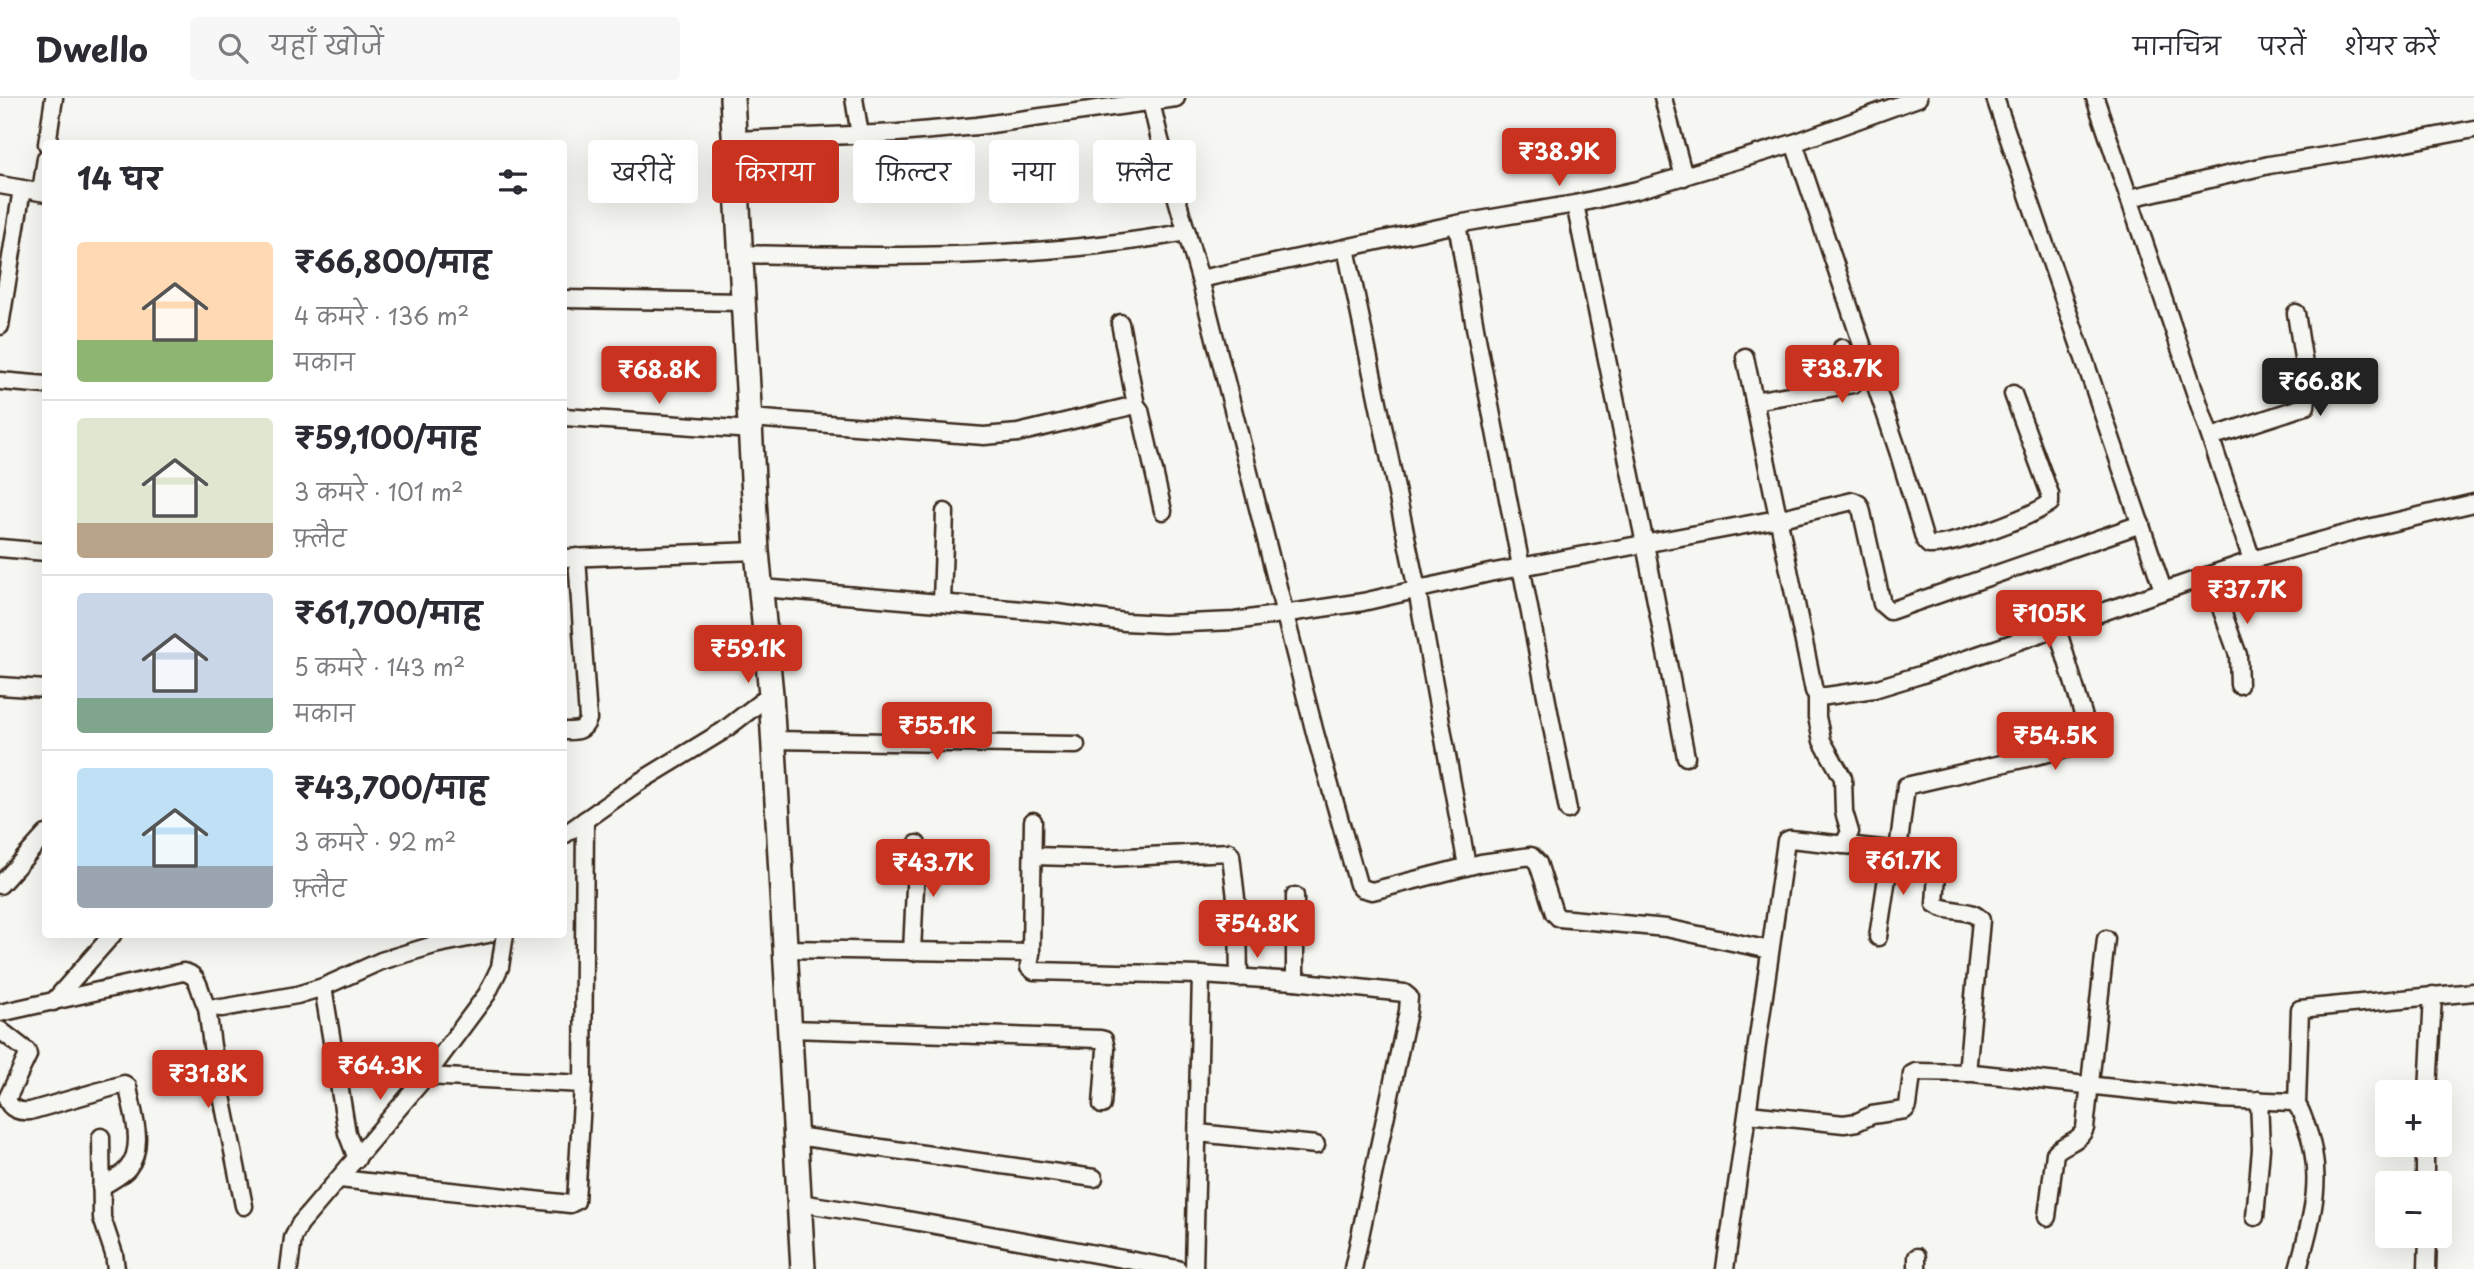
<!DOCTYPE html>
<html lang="hi">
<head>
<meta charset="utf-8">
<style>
	:root { --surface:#fff; --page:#f7f7f7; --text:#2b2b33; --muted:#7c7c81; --line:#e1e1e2; --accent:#c8321e }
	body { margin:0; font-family:"Playpen Sans","Playpen Sans Deva",sans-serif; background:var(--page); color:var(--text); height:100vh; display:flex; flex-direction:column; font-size:26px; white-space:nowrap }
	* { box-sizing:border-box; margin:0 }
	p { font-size:23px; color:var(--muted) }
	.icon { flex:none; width:38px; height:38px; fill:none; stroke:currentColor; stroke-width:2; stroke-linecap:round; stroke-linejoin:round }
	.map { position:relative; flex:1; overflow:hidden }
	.sheet { position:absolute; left:42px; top:42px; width:525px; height:798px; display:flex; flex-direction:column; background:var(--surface); border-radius:7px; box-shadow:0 7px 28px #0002 }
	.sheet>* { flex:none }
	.top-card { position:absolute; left:588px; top:42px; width:665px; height:63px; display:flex; gap:14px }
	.fabs { position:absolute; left:2375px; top:982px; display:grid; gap:14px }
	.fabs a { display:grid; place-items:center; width:77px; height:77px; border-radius:7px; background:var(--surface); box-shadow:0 7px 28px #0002; font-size:35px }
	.price { position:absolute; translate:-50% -60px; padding:0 16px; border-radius:7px; background:var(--accent); color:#fff; font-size:23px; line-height:46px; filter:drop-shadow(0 2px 4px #0008) }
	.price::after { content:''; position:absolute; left:50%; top:42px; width:21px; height:16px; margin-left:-10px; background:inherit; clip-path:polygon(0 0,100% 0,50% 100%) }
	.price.selected { background:#222; color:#fff }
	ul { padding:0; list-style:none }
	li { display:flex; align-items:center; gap:21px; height:175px; padding:0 35px }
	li+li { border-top:2px solid var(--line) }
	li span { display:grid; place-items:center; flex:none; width:196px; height:140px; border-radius:7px; color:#555 }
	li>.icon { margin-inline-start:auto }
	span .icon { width:84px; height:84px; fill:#fffc; stroke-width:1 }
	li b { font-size:30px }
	h2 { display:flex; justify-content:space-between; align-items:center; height:84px; padding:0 35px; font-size:30px }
	.pill { padding:0 24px; border-radius:7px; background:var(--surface); box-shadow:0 7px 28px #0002; font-size:24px; line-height:63px }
	.pill.selected { background:var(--accent); color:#fff }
	header { display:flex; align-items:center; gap:42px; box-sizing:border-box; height:98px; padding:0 35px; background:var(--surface); border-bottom:2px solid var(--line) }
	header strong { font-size:33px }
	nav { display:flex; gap:38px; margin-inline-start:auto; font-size:24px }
	.search { width:490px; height:63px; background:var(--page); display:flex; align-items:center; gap:18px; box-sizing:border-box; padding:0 24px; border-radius:7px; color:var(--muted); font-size:26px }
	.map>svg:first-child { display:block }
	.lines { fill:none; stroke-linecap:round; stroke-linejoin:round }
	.street-casing { stroke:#3b2a1e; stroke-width:21 }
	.secondary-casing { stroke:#3b2a1e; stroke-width:28 }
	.street { stroke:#f6f6f2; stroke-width:16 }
	.secondary { stroke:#f6f6f2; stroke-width:23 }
</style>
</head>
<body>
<header>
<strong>Dwello</strong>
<div class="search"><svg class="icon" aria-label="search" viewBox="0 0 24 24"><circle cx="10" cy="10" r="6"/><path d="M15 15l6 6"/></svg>यहाँ खोजें</div>
<nav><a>मानचित्र</a><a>परतें</a><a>शेयर करें</a></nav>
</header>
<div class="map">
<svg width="2474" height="1171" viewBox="0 0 2474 1171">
	<rect width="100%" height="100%" fill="#f6f6f2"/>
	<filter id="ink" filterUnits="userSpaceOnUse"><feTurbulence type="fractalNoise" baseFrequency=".0143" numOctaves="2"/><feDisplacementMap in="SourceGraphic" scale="14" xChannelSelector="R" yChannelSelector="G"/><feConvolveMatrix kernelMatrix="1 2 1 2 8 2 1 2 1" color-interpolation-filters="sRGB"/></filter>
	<g filter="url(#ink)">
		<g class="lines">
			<g class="street-casing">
				<g id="street">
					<polyline points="854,0 860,37"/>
					<polyline points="1150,0 1160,42 1200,181 1315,635 1358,786 1361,790 1372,793 1481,765 1531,758 1538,765 1554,815 1559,820 1666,830 1770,852"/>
					<polyline points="1663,0 1684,79"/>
					<polyline points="1995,0 2163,492"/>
					<polyline points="2095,0 2252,462"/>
					<polyline points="735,42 898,35 977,28 1176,0"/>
					<path d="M1794,45L1898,353L1925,443L1929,447C1953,448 2029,420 2050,405V396L2013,296"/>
					<polyline points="47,46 54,0"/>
					<polyline points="0,87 46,95"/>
					<polyline points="41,94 46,60"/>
					<polyline points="2130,100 2269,67 2375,50 2474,31"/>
					<polyline points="1575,106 1645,446 1686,659"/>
					<polyline points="1457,126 1476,235 1568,712"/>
					<polyline points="1346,150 1417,492 1467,768"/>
					<path d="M742,156C890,160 1041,161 1187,134"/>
					<polyline points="1200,181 1457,126 1575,106 1637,92 1794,45 1918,0"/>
					<polyline points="564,201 745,204"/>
					<polyline points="1120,225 1136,307"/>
					<polyline points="0,228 22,91"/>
					<polyline points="1745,259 1814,593 1820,599 1874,591 1920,577 2259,460 2356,433 2474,405"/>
					<polyline points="0,283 46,287"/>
					<polyline points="1754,303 1853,286 1855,280 1842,250"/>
					<polyline points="564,319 752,332"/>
					<polyline points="751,320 984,338 1018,335 1136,307 1140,312 1163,413"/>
					<polyline points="2211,339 2306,308 2308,292 2296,215"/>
					<polyline points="0,450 46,454"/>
					<polyline points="564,460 757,453"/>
					<polyline points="2209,477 2238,557 2239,587"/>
					<polyline points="762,490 1057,515 1125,524 1164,526 1235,523 1363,504 1489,475 1777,421 1853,403 1859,406 1861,410 1882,506 1890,513 2141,426"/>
					<polyline points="942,504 945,414"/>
					<polyline points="0,588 46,591"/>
					<polyline points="1817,598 1817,619 1822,643 1843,680 1844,714 1850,734 1843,747"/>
					<path d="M564,633C576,633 584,634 588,621L577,459"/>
					<polyline points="773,642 1076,647"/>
					<polyline points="564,737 636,686 723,633 771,596"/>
					<polyline points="1898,753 1906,688 2087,646 2089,636 2057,530"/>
					<polyline points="1033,758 1106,760 1229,754 1231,757 1238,818 1239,880"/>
					<polyline points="0,787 46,736"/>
					<polyline points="1295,798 1295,883"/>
					<polyline points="1878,839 1891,753"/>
					<polyline points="786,851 1031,855 1029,869 1034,873 1201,877 1295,883 1404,895 1409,899 1408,913 1353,1171"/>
					<polyline points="912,854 917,746"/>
					<polyline points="1031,855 1033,723"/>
					<polyline points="323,889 347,1035 357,1061"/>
					<polyline points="53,904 113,836"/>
					<polyline points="207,909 212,948 244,1108"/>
					<path d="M0,915L183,874C201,876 199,896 207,909L222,910L297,897L323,889L381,863L434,847L488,836"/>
					<polyline points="790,931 1100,941 1104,942 1106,951 1102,1007"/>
					<path d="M0,932L27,953L28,957L7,1001C10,1012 20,1014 30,1013L124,986L128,989C132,1013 146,1048 128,1070C122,1078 110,1083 101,1089"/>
					<polyline points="426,978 583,986"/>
					<polyline points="2428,994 2433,897"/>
					<polyline points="2297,1006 2300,911 2474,894"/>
					<path d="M1748,1016L1844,1026L1857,1024L1872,1017L1905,1012L1908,1008L1912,976L1916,974L1973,975L2218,1001L2293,1004C2301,1009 2302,1018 2306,1027C2325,1079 2312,1120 2298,1171"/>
					<polyline points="1198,1035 1316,1047"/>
					<polyline points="796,1038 1094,1080"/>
					<polyline points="101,1039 102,1120 114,1156 116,1171"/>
					<polyline points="2425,1046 2425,1085"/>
					<polyline points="340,1081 570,1106 576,1103 583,986 585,722"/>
					<polyline points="800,1105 902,1121 1178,1171"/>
					<path d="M2047,1119L2055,1055C2064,1045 2080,1044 2085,1030L2106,841"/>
					<polyline points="2255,1119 2261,1051 2259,1002"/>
					<polyline points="289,1171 293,1140 300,1126 426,978 487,896 500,869 505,836"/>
					<polyline points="1194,1171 1201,877"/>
					<path d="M1725,1171L1786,743L1790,741L1929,756L1938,760L1935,806C1948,816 1971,809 1981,822L1967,975"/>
					<polyline points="1917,1171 1917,1159"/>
					<polyline points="2427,1171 2428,1138"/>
				</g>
			</g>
			<g class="secondary-casing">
				<polyline id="secondary" points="732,0 757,453 771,596 803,1171"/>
			</g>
			<use href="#street" class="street"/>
			<use href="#secondary" class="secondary"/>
		</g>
	</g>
</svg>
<div class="fabs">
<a>+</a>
<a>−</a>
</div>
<b class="price" style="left:1559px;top:90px">₹38.9K</b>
<b class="price" style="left:1842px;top:307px">₹38.7K</b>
<b class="price" style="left:659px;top:308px">₹68.8K</b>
<b class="price selected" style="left:2320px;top:320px">₹66.8K</b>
<b class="price" style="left:2247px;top:528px">₹37.7K</b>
<b class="price" style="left:2049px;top:552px">₹105K</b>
<b class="price" style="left:748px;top:587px">₹59.1K</b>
<b class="price" style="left:937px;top:664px">₹55.1K</b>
<b class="price" style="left:2055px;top:674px">₹54.5K</b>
<b class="price" style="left:1903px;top:799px">₹61.7K</b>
<b class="price" style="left:933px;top:801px">₹43.7K</b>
<b class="price" style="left:1257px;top:862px">₹54.8K</b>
<b class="price" style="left:380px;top:1004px">₹64.3K</b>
<b class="price" style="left:208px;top:1012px">₹31.8K</b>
<div class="top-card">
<a class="pill">खरीदें</a>
<a class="pill selected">किराया</a>
<a class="pill">फ़िल्टर</a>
<a class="pill">नया</a>
<a class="pill">फ़्लैट</a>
</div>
<section class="sheet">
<h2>14 घर<svg class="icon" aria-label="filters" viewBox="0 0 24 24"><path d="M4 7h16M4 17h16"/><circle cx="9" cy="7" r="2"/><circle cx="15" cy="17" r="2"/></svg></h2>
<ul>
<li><span style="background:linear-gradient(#ffd9b3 70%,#8fb573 0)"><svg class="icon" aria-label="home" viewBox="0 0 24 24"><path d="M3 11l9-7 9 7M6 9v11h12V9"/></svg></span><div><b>₹66,800/माह</b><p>4 कमरे · 136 m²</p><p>मकान</p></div></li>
<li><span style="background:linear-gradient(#dfe7d0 75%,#b9a48a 0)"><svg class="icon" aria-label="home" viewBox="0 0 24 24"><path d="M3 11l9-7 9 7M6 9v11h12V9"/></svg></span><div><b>₹59,100/माह</b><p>3 कमरे · 101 m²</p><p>फ़्लैट</p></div></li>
<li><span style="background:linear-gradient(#c9d6e8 75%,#7fa58c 0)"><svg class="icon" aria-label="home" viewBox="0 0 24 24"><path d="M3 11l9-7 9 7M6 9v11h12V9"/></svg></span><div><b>₹61,700/माह</b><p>5 कमरे · 143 m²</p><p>मकान</p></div></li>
<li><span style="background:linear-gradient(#bfe0f5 70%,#9aa5b1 0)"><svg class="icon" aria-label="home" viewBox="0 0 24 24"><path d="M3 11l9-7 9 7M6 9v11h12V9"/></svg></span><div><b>₹43,700/माह</b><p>3 कमरे · 92 m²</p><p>फ़्लैट</p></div></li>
</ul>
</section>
</div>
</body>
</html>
